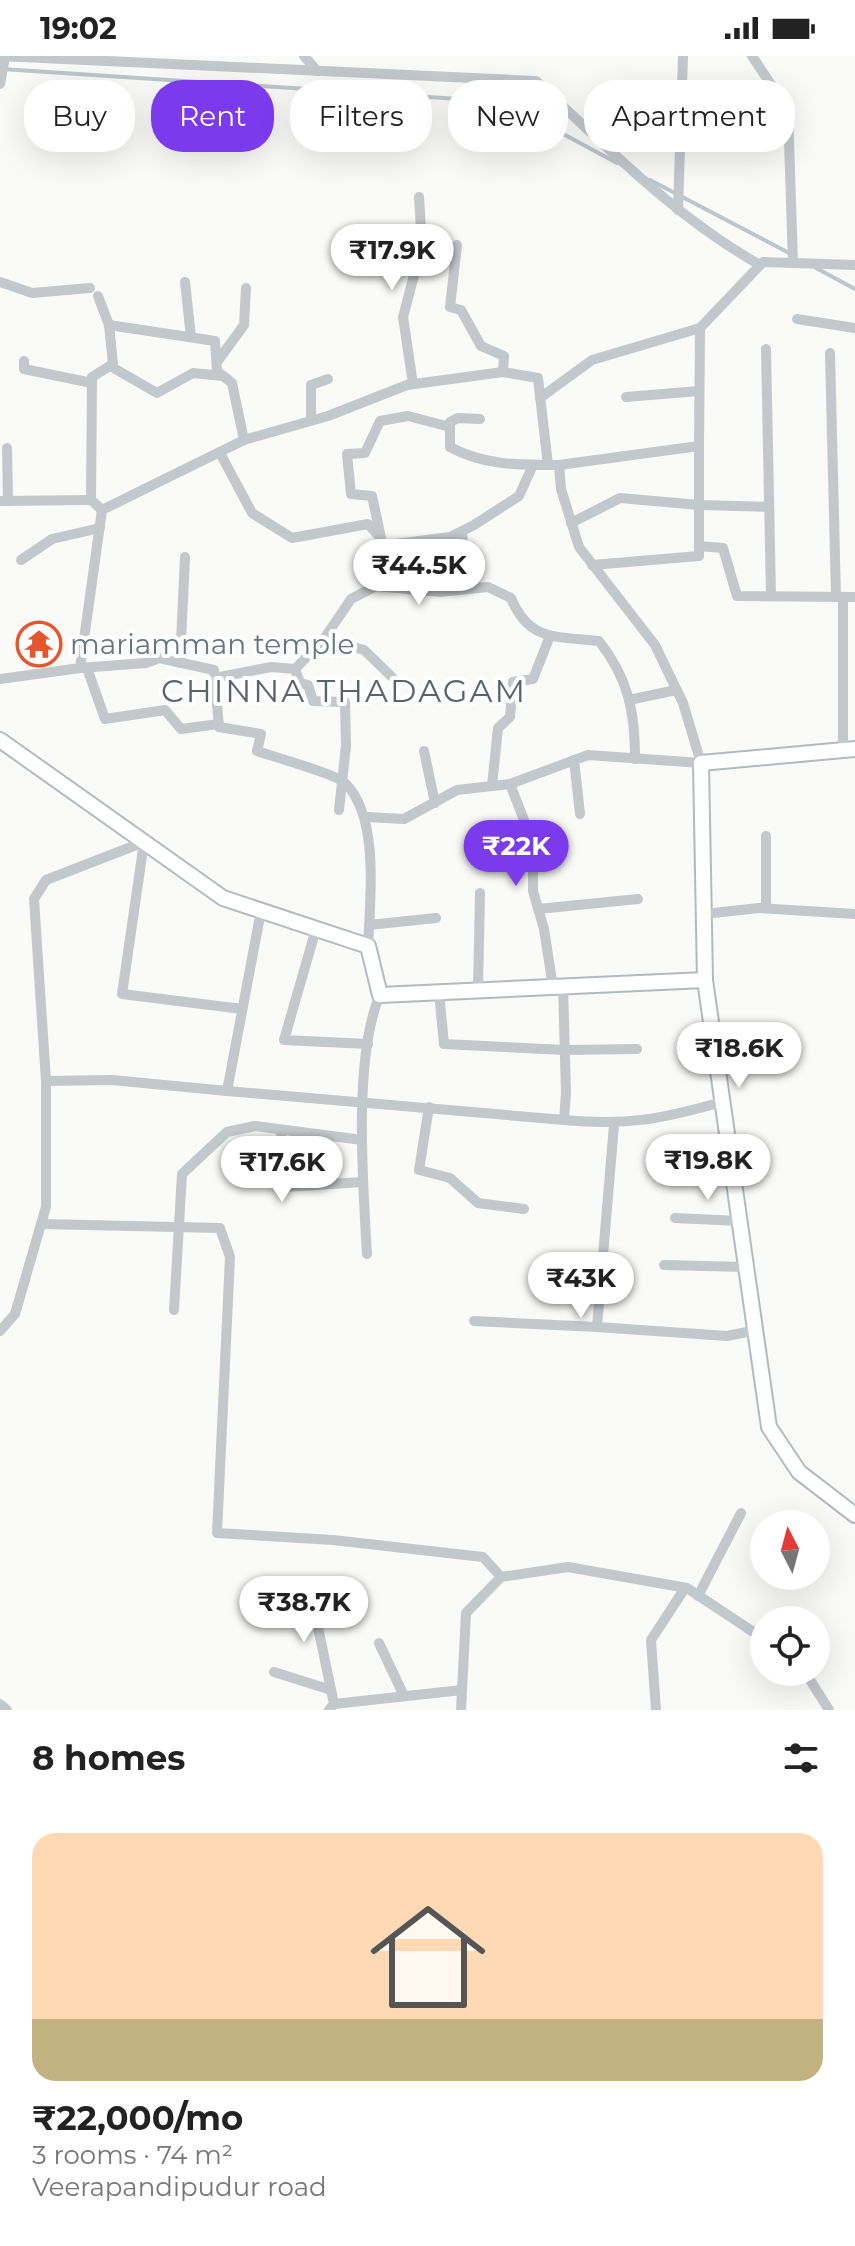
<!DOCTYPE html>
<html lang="en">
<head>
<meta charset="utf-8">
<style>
	:root { --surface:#fff; --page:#f6f6f6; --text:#222; --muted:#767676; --line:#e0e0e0; --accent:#7c3aed }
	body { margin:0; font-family:Montserrat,sans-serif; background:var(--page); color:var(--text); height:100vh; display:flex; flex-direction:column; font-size:30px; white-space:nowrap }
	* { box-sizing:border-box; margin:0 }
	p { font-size:26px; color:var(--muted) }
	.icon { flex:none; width:44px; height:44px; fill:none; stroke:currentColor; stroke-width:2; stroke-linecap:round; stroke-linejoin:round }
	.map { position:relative; height:1654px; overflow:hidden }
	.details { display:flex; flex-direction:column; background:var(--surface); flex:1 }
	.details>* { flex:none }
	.guide { position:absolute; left:24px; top:24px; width:808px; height:72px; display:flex; gap:16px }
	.needle { width:52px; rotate:354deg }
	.tools { position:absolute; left:750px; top:1454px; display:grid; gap:16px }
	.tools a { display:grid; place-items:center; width:80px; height:80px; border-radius:50%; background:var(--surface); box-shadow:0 8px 32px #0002; font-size:40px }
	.price { position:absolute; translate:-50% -68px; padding:0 18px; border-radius:28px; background:#fff; color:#222; font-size:26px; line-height:52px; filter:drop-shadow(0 2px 4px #0008) }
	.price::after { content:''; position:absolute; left:50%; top:48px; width:24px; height:18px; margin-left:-12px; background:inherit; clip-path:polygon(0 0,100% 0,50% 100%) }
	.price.current { background:var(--accent); color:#fff }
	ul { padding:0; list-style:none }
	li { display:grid; align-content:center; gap:16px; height:424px; padding:0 32px }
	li+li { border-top:2px solid var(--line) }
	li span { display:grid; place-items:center; height:248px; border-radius:24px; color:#555 }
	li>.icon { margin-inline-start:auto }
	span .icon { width:144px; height:144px; fill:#fffc; stroke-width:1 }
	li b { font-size:34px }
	h2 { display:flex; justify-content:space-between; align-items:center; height:96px; padding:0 32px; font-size:34px }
	.chip { padding:0 28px; border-radius:32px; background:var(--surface); box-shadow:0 8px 32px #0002; font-size:28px; line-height:72px }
	.chip.current { background:var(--accent); color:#fff }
	.status { display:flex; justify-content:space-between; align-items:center; height:56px; padding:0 40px; background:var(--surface); direction:ltr }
	.status svg { height:22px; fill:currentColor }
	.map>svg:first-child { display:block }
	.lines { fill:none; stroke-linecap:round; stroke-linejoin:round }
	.stream { stroke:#bbc7cb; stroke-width:4 }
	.secondary-casing { stroke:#b3babf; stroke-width:18 }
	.street { stroke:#c3c8cc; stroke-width:10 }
	.secondary { stroke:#fff; stroke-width:14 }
	.labels { text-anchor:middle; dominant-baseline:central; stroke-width:8; stroke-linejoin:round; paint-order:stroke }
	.poi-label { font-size:28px; fill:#657683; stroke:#fff; text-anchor:start }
	.quarter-label { font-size:32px; letter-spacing:2px; fill:#57646e; stroke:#fff }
</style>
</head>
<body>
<div class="status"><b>19:02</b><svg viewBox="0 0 49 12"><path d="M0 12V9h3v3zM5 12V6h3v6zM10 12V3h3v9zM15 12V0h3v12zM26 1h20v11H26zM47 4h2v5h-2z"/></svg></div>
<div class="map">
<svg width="855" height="1654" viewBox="0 0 855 1654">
	<rect width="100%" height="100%" fill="#fafaf8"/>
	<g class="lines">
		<g class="stream">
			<polyline points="2,13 504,46 617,107"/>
			<polyline points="650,124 791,198"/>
			<polyline points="816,212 855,233"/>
		</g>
		<g class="secondary-casing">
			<g id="secondary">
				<polyline points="0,684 223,842 368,890 380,939 705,924"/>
				<polyline points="855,693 701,707 705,924 769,1371 799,1416 855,1459"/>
			</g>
		</g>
		<g class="street">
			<path d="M0,0L536,25C607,91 675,161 760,209"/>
			<polyline points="304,0 317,15"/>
			<polyline points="752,0 788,54 793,207"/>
			<polyline points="0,28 5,1"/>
			<polyline points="678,154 683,0"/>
			<polyline points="457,189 450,251 461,254 481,290 504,300 503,316"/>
			<polyline points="0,226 32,237 90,232"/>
			<polyline points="185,226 191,281"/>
			<polyline points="98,240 109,269 113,308 92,321 91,444 102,454"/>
			<polyline points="797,263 855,272"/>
			<polyline points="109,269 215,285 217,315 232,327 244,384"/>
			<polyline points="766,293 771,540"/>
			<polyline points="830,297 836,541"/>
			<polyline points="24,305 24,313 92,327"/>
			<polyline points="217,306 244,269 246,232"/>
			<polyline points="110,310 157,337 193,317 223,320"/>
			<polyline points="413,328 403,261 422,189 419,141"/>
			<polyline points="626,341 699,335"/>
			<polyline points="540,342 592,304 700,272"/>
			<polyline points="311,365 311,329 328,323"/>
			<polyline points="7,392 8,445"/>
			<polyline points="220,397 252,457 292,482 368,468 380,481"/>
			<path d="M533,409L519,440L474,469L450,481L387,489L374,505L376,530L440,536L488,531L511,542C529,586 557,580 599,585C628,622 635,655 635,703"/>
			<polyline points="559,409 699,390 700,272 763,206 855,209"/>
			<polyline points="0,445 91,444"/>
			<polyline points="571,467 620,442 699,449 769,451"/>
			<polyline points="462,476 466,533"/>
			<polyline points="381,482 372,440 351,438 347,398 365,397 380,365 408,360 450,371"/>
			<polyline points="699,490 723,492 737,540 855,541"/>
			<polyline points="21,504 52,483 100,472"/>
			<polyline points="592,509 699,500 699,390"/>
			<polyline points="324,583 364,594 392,621"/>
			<polyline points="180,607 185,501"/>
			<path d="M80,612L146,607L159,602L214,614L219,671L261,678L257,695C274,701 336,718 345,727C380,761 370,845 368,890"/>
			<polyline points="87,612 105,663 165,654 181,673 219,668"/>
			<polyline points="215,622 271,611 295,613"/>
			<polyline points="0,623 80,612 102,454 244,384 328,360 407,329 503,316 538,322 548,409"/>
			<polyline points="629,644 676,634"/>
			<polyline points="843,694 843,541"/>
			<polyline points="424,695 435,747"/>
			<polyline points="574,704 580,758"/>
			<polyline points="510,728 533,787 533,835 544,873 553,931"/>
			<polyline points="492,730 498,672 510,661 513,626 533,623 550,580"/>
			<polyline points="339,754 346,690 345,646 313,645 308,629 300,627 295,613 324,583 351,543 376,530"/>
			<path d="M366,761L404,763L457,734L510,728L588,699L701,707L683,647L655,589L579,491L561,433L559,409C520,409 485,410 450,391V366L458,362L480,363"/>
			<polyline points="766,780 766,852"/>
			<polyline points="538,853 638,843"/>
			<polyline points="261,855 227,1035 564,1064 566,1037 563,930"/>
			<polyline points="704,858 759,852 855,858"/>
			<polyline points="369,869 436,862"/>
			<polyline points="316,873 284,984 368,988"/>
			<polyline points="478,934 480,837"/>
			<polyline points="439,936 444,988 565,994 637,993"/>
			<polyline points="227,1035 112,1024 46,1025 34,843 46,824 144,786 122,938 242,953"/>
			<polyline points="429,1051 419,1114 450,1122 478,1147 524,1153"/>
			<path d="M564,1064C626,1070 662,1063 722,1046"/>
			<polyline points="614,1069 597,1271 727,1280 757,1274"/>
			<polyline points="281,1074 283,1131 363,1126"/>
			<polyline points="675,1162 739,1165"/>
			<polyline points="41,1168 220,1172 230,1201 217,1477 333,1484 483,1501 501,1521 568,1511 687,1532 764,1583"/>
			<path d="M367,1198C363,1129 353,1000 380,939"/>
			<polyline points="664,1209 745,1211"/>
			<polyline points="174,1254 182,1118 227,1076 255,1070 362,1084"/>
			<polyline points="474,1265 597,1271"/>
			<polyline points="0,1275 15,1258 46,1151 46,1025"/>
			<polyline points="309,1528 334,1648 329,1654"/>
			<polyline points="698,1540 741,1457"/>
			<polyline points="379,1587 404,1640"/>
			<polyline points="274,1616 331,1634"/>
			<polyline points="805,1616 829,1654"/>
			<polyline points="0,1648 7,1654"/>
			<polyline points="334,1648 462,1634"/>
			<polyline points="461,1654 466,1557 501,1521"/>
			<polyline points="656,1654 651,1584 685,1532"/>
		</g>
		<use href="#secondary" class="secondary"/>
	</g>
	<defs>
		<g id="temple-ring" transform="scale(2.3)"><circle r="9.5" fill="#fff" stroke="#e4572e" stroke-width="1.5"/><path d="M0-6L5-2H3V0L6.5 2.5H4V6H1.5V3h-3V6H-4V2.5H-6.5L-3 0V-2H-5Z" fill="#e4572e"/></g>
	</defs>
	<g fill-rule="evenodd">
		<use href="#temple-ring" x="39" y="588"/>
	</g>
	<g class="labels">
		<g class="poi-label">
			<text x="70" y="588">mariamman temple</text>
		</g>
		<g class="quarter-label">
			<text x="344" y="634">CHINNA THADAGAM</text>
		</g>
	</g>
</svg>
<div class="tools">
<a><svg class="needle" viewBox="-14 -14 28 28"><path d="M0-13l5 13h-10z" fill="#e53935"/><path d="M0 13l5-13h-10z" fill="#767676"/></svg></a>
<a><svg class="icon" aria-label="locate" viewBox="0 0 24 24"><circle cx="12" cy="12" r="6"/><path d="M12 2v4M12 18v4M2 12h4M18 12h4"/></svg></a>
</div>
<b class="price" style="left:392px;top:236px">₹17.9K</b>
<b class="price" style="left:419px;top:551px">₹44.5K</b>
<b class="price current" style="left:516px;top:832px">₹22K</b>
<b class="price" style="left:739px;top:1034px">₹18.6K</b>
<b class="price" style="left:708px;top:1146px">₹19.8K</b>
<b class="price" style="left:282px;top:1148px">₹17.6K</b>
<b class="price" style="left:581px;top:1264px">₹43K</b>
<b class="price" style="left:304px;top:1588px">₹38.7K</b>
<div class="guide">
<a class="chip">Buy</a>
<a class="chip current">Rent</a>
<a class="chip">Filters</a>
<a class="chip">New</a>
<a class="chip">Apartment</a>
</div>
</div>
<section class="details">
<h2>8 homes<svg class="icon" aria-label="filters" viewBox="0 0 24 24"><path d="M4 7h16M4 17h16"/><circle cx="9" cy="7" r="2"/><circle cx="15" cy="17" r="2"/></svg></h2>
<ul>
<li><span style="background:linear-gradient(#ffd9b3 75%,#c2b280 0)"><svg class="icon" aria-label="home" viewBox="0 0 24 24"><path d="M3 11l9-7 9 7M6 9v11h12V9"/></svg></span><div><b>₹22,000/mo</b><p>3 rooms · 74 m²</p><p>Veerapandipudur road</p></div></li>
</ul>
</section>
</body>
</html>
